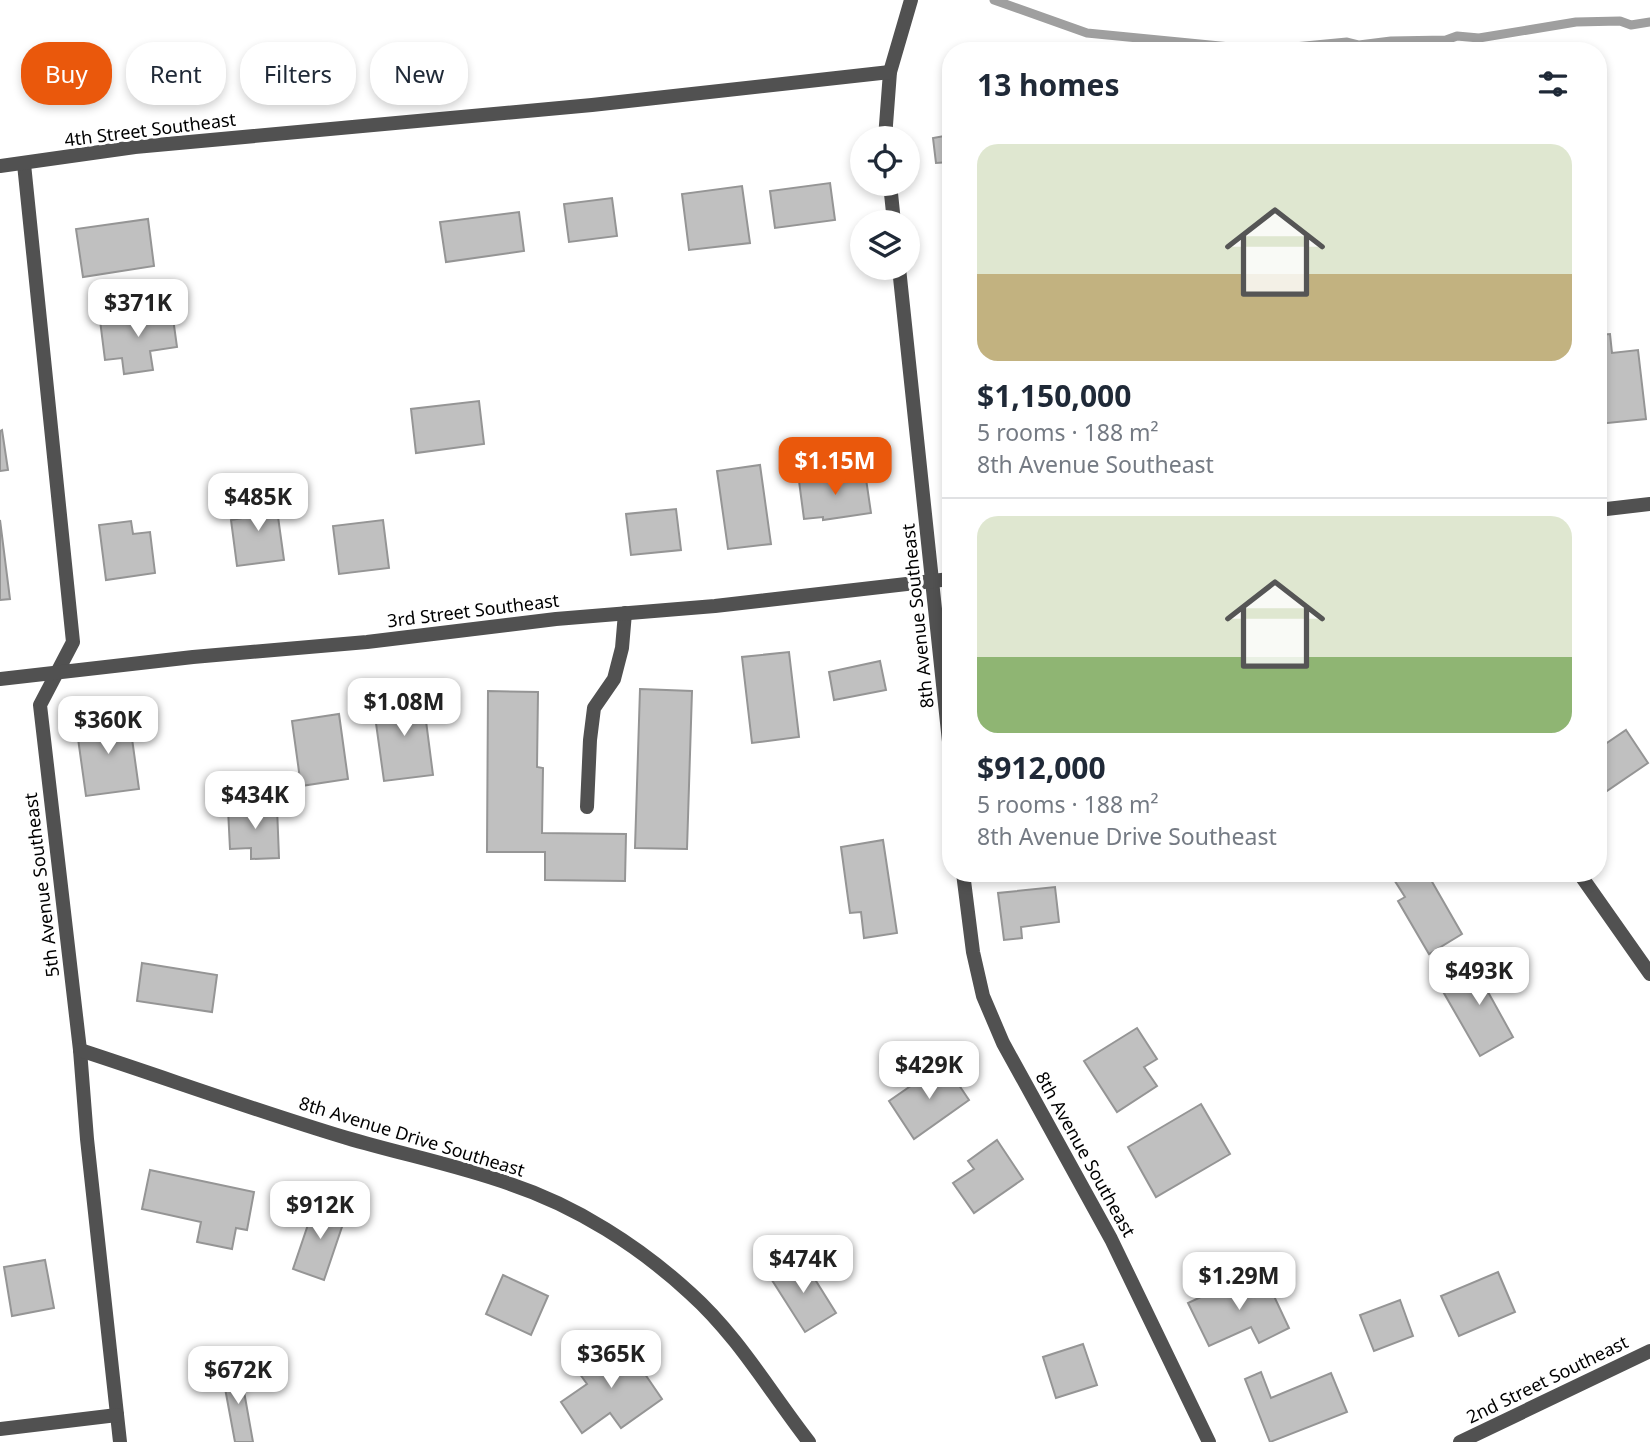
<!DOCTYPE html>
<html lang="en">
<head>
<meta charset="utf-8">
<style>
	:root { --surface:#fff; --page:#f6f6f7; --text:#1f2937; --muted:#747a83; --line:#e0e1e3; --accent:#ea580c }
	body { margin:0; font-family:"Noto Sans",sans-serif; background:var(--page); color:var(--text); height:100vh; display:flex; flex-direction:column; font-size:26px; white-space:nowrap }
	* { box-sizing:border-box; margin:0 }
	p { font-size:23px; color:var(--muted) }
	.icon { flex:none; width:38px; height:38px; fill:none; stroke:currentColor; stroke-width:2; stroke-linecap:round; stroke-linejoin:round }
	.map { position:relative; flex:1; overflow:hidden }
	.sheet { position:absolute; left:942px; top:42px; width:665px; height:840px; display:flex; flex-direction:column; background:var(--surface); border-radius:28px; box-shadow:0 4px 10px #0003 }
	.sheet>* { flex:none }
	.hud { position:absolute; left:21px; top:42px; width:665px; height:63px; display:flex; gap:14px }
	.buttons { position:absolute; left:850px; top:126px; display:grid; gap:14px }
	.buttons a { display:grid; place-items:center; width:70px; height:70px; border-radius:50%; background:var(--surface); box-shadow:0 4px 10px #0003; font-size:35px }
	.price { position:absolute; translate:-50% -60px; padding:0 16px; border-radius:14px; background:#fff; color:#222; font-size:23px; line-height:46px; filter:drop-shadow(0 2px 4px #0008) }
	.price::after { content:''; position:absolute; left:50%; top:42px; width:21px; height:16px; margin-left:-10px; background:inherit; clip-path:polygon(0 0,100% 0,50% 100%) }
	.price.on { background:var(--accent); color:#fff }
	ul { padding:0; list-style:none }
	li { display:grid; align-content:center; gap:14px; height:371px; padding:0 35px }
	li+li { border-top:2px solid var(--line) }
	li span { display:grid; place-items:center; height:217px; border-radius:21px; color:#555 }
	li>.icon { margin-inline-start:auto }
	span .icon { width:126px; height:126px; fill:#fffc; stroke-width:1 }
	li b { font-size:30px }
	h2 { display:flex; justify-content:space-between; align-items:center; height:84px; padding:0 35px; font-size:30px }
	.chip { padding:0 24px; border-radius:28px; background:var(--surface); box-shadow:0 4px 10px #0003; font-size:24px; line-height:63px }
	.chip.on { background:var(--accent); color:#fff }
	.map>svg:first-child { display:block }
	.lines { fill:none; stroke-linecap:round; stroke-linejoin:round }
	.stream { stroke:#9f9f9f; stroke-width:9 }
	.building { fill:#c0c0c0; stroke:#959595; stroke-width:2 }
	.lane { stroke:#515151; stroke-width:14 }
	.street { stroke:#515151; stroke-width:14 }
	.labels { text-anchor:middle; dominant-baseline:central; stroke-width:6; stroke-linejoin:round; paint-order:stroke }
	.street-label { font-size:18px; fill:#000; stroke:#fff }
</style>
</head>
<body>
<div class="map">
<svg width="1650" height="1442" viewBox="0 0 1650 1442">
	<rect width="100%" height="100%" fill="#fff"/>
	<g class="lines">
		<polyline class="stream" points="994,0 1087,33 1261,50 1347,42 1359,45 1391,41 1446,40 1457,36 1479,38 1576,22 1620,21 1631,25 1650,22"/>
	</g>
	<g class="building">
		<polygon points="950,135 950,162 936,163 933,138"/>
		<polygon points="830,183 835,220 775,228 770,191"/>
		<polygon points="742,186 750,243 689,250 682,194"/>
		<polygon points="612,198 617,236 569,242 564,204"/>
		<polygon points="519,212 524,251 446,262 440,222"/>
		<polygon points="148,219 154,266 83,277 76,229"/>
		<polygon points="172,311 177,347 150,351 153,370 124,374 122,358 105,360 100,320"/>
		<polygon points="1610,334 1612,353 1638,350 1646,419 1598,424 1598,335"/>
		<polygon points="479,401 484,444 416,453 411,409"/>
		<polygon points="2,430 8,470 0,471 0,431"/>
		<polygon points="760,465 771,544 728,549 717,471"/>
		<polygon points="865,472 871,513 823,520 823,517 804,519 799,481"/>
		<polygon points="275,495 284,560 237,566 231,520 249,517 247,498"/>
		<polygon points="676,509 681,550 631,555 626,514"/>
		<polygon points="0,520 10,599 0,600"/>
		<polygon points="383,520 389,568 339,574 333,526"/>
		<polygon points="131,521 133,534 150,532 155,573 106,580 99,525"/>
		<polygon points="789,652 799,737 752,743 742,657"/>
		<polygon points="880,661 886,690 834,700 829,672"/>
		<polygon points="640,689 692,691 687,849 635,848"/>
		<polygon points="422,690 433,775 384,781 374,709 394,707 392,694"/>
		<polygon points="488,691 538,692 537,767 543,768 542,833 626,834 625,881 545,880 545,852 487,852"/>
		<polygon points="339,714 348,779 301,786 292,721"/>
		<polygon points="129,717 139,789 86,796 76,724"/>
		<polygon points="1626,730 1648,763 1598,797 1598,749"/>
		<polygon points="277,807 279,858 251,859 251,848 230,849 228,809"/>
		<polygon points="883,840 897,933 864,938 861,912 850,913 841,847"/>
		<polygon points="1402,873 1427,873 1462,934 1429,954 1398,901 1405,897 1393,878"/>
		<polygon points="1055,887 1059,922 1021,927 1022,938 1004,940 998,893"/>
		<polygon points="1490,960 1503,984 1488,992 1513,1037 1480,1056 1441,988"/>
		<polygon points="142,963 217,975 212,1012 137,1001"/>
		<polygon points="1137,1028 1157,1059 1144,1067 1157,1086 1117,1112 1084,1061"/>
		<polygon points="944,1063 969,1100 914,1139 889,1101"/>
		<polygon points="1201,1104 1230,1154 1156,1197 1128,1147"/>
		<polygon points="997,1140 1023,1179 974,1213 953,1183 974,1169 968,1161"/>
		<polygon points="150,1170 254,1192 247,1230 236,1228 232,1249 197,1242 201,1222 142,1209"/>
		<polygon points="316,1201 347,1212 324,1280 293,1269"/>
		<polygon points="801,1257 836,1313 805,1332 770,1277"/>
		<polygon points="45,1260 54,1308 12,1316 4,1267"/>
		<polygon points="1498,1272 1515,1312 1459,1336 1441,1296"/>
		<polygon points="503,1275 548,1296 531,1335 486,1314"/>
		<polygon points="1265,1277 1289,1328 1259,1343 1251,1327 1209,1346 1188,1303 1235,1281 1239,1290"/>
		<polygon points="1400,1300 1413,1336 1374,1351 1360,1315"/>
		<polygon points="621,1339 662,1399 621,1428 610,1413 582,1433 561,1402 587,1384 577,1370"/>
		<polygon points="1083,1344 1097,1385 1056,1398 1043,1357"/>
		<polygon points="240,1369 253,1442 235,1442 222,1372"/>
		<polygon points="1261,1372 1271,1398 1331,1373 1347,1412 1270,1442 1245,1379"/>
	</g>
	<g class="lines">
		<polyline class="lane" points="587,807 590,740 594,708 614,679 622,648 625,613"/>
		<g class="street">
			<polyline points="885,138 890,72 911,0"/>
			<polyline points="24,164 73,642 40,705 80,1050 87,1139 120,1442"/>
			<polyline points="0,166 135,147 592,105 890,72"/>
			<polyline points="890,184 894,222"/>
			<polyline points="899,268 950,751"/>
			<polyline points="1598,510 1650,504"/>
			<polyline points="0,679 193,657 367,642 556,619 715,606 950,579"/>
			<polyline points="963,873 973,952 983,996 1003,1043 1111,1239 1209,1442"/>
			<polyline points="1579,873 1650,974"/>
			<path d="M80,1050C169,1079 257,1111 347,1138C401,1154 457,1165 510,1184C576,1206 639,1246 690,1293C738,1336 770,1392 809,1442"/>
			<polyline points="0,1429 117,1415"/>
			<polyline points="1460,1442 1650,1351"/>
		</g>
	</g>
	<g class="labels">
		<g class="street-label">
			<text transform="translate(150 129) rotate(-7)">4th Street Southeast</text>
			<text transform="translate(473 610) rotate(-7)">3rd Street Southeast</text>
			<text transform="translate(917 616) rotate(-96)">8th Avenue Southeast</text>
			<text transform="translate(41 885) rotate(-97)">5th Avenue Southeast</text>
			<text transform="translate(412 1136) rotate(17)">8th Avenue Drive Southeast</text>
			<text transform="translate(1086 1154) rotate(61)">8th Avenue Southeast</text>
			<text transform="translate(1547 1379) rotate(-26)">2nd Street Southeast</text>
		</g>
	</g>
</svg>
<div class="buttons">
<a><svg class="icon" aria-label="locate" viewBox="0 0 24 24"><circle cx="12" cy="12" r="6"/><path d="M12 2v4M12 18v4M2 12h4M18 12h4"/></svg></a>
<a><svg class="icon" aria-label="layers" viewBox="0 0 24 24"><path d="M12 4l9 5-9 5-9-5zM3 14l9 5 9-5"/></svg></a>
</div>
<b class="price" style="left:138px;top:339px">$371K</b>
<b class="price on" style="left:835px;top:497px">$1.15M</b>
<b class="price" style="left:258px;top:533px">$485K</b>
<b class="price" style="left:404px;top:738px">$1.08M</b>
<b class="price" style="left:108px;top:756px">$360K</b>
<b class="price" style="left:255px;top:831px">$434K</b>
<b class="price" style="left:1479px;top:1007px">$493K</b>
<b class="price" style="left:929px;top:1101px">$429K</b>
<b class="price" style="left:320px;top:1241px">$912K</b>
<b class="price" style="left:803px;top:1295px">$474K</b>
<b class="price" style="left:1239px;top:1312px">$1.29M</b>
<b class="price" style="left:611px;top:1390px">$365K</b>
<b class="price" style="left:238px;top:1406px">$672K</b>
<div class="hud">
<a class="chip on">Buy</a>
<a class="chip">Rent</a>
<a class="chip">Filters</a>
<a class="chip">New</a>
</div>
<section class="sheet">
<h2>13 homes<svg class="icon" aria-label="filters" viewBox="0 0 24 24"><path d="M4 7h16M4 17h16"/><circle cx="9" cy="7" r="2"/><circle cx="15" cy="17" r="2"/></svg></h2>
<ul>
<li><span style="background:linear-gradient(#dfe7d0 60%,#c2b280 0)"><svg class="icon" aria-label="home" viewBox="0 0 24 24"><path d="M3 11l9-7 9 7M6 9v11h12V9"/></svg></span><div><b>$1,150,000</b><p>5 rooms · 188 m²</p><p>8th Avenue Southeast</p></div></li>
<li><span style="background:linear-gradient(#dfe7d0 65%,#8fb573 0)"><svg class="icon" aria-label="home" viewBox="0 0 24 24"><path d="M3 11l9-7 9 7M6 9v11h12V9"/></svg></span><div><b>$912,000</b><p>5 rooms · 188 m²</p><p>8th Avenue Drive Southeast</p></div></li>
</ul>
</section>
</div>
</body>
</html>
